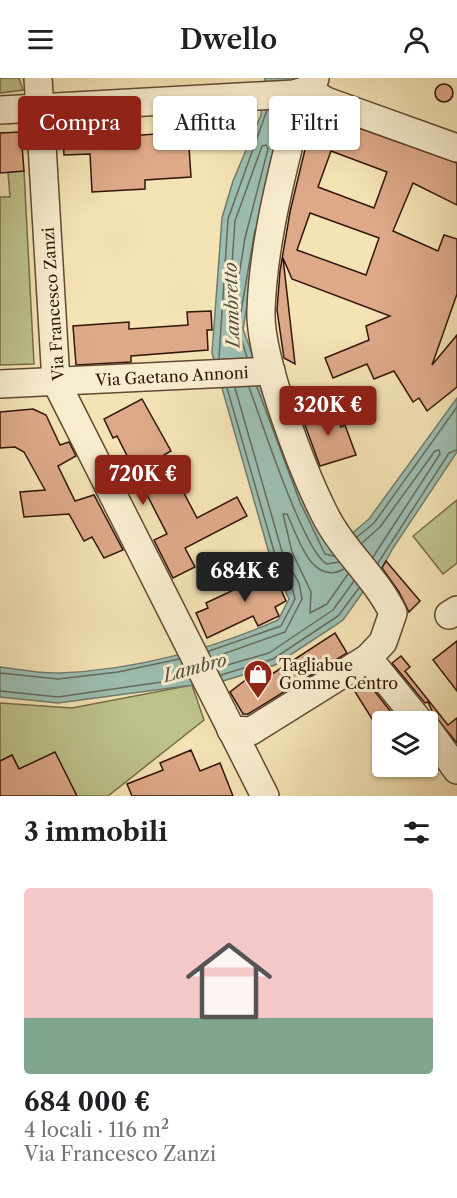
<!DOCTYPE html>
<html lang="it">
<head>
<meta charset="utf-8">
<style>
	:root { --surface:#fff; --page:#f2f2f2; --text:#202124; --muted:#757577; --line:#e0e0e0; --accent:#8f2418 }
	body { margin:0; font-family:"Libre Caslon Text",serif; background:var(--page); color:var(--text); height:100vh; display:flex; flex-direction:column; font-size:22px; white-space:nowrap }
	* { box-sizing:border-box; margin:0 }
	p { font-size:20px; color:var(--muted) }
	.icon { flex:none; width:33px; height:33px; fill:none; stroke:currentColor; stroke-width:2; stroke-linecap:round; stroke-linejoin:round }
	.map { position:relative; height:718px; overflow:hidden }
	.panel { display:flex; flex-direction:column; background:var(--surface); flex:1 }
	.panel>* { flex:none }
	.top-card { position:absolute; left:18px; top:18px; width:422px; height:54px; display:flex; gap:12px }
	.buttons { position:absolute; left:372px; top:633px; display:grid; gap:12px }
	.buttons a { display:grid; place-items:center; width:66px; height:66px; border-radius:6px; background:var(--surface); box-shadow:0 2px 4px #0004; font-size:30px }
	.price { position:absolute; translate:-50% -51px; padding:0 14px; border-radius:6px; background:var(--accent); color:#fff; font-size:20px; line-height:39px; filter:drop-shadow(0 2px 3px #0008) }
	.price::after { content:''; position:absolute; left:50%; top:36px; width:18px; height:14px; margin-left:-9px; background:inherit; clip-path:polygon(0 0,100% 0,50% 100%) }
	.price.active { background:#222; color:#fff }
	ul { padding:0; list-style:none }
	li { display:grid; align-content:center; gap:12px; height:318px; padding:0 24px }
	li+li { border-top:2px solid var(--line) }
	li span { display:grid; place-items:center; height:186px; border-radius:6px; color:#555 }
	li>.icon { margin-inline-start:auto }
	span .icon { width:108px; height:108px; fill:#fffc; stroke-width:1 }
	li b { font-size:26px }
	h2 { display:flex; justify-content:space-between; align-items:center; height:72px; padding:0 24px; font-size:26px }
	.tag { padding:0 21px; border-radius:6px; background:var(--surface); box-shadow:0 2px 4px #0004; font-size:21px; line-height:54px }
	.tag.active { background:var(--accent); color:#fff }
	header { display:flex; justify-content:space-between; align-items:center; height:78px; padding:0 24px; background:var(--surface); font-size:27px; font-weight:600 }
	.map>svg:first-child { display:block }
	.green { fill:#bec38c; stroke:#786c4a; stroke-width:1.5 }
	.water { fill:#9cbeb1; stroke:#727b6d; stroke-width:1.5 }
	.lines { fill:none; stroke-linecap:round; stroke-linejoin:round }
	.shore { stroke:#676a5c; stroke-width:1.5 }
	.building { fill:#dda989; stroke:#321608; stroke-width:1.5; fill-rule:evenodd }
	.minor-casing { stroke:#624933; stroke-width:30 }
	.minor { stroke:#f8edcf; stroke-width:27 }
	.labels { text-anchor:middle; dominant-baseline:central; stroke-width:6; stroke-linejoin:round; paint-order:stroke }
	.street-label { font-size:16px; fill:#321608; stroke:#f8edcf }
	.poi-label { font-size:16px; fill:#321608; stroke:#f8edcf; text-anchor:start }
	.water-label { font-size:18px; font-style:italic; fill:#575143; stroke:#f8edcf }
</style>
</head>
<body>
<header><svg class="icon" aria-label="menu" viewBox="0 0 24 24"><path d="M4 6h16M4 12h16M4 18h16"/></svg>Dwello<svg class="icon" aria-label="person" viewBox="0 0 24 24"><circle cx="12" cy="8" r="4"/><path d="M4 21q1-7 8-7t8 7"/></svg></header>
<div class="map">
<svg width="457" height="718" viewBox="0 0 457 718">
	<rect width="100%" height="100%" fill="#f4e3b5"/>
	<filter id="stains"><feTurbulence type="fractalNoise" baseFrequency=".00333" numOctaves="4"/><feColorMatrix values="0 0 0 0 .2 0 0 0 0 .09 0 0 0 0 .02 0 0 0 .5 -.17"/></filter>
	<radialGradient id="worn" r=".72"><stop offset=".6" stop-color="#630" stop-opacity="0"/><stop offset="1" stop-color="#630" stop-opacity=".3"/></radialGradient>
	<g class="green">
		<polygon points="0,0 19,0 23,12 0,15"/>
		<polygon points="24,93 34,286 0,287 0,119 10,119 8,94"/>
		<polygon points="457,422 457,485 443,496 413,458"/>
		<polygon points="192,607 204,642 108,718 70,718 19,691 12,677 0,683 0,625 72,630"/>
	</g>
	<path class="water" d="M265,0H297L258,163L243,251L305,422L331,473L369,441L457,320V374L393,470L377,499L368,507L343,542L333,549L275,587L223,603L58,625L0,619V589C19,591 40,596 60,595C133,592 210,572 278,542L289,521L271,482L212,275L222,140L233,103L261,37Z"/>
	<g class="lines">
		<g class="shore">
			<polygon points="266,67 268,71 245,160 236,216 232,218 230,215 235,143 262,68"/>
			<polyline points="247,279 238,251 255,152"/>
			<polyline points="219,280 228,141 267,32"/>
			<path d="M249,309C260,339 304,475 327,486L339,484"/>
			<polyline points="257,309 300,424 325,476 334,478"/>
			<polyline points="357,459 374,445 457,329"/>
			<polyline points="362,465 380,449 435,373 439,372 440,376 373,479"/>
			<polyline points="378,485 449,375 457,372"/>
			<path d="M344,491C311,509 298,458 287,436H283L292,474L311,514L310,535L327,526L348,496"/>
			<polyline points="209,573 281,548 295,521 292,509 276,480 227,310"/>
			<polyline points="212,580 285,554 302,521 299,505 283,477 235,310"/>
			<polyline points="217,590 269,575 333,532 354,503"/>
			<polyline points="0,595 58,601 118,594 179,581"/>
			<polyline points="221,597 273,581 338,538 359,510"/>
			<polyline points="0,613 58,619 189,600"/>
		</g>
	</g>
	<g class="building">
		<circle cx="444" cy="15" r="9"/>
		<path d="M314,34L457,85V127L413,105L393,153L438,173L444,157L457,161V216L432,287L457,257V309L427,333L419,320L413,324L394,293L374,301L367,286L333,300L325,280L369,262L366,248L390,238L292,201L283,180L295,286L284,280L277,232L280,193L290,134ZM331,73L387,94L374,130L318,109ZM310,135L379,160L366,197L297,172Z"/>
		<polygon points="21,54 24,93 0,95 0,55"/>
		<polygon points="188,54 191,99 145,102 145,111 92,114 90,76 64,77 63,62"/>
		<polygon points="211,233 212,252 207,252 208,272 131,278 131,284 76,287 73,248 129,244 129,251 188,247 187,234"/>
		<polygon points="142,321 171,373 164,377 197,440 237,419 247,438 185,470 195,489 173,500 154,462 167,456 117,358 113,360 104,341"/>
		<polygon points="333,328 341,349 345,347 356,377 320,388 302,339"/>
		<polygon points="33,331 46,337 60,367 69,364 76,378 58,388 75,423 94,417 123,472 104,480 92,459 84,463 69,436 24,439 20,414 45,412 24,374 15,369 0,370 0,334"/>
		<polygon points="267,481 286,523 275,529 279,538 258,548 253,538 207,560 196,535 208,530 206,525 257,501 250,488"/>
		<polygon points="386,483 420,523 409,534 399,514 382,490"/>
		<polygon points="335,555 347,575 248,636 243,636 230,614 247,601 251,604 265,594 269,598"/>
		<polygon points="457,563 457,613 433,582"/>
		<polygon points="401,578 410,589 405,593 448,647 457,640 457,665 434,637 428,624 425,625 392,585"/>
		<polygon points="365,601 399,644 374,644 352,609"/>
		<polygon points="191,672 200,693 220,685 233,718 132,718 127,706 163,692 160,685"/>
		<polygon points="55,674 77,718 0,718 0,683 12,677 19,691"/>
	</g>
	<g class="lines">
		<g class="minor-casing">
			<g id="minor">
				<polyline points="38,0 56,304 265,718"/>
				<polyline points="307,12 326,23 457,70"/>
				<polyline points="0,32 294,16 307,12"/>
				<polyline points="0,306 271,293"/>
				<polyline points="449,537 457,532"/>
				<polyline points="368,580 420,644"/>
				<path d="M231,652L251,653L368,580L383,564L393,535C375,498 342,472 324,435C302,391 259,279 261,232C263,178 275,123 288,71C291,57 293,40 299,27C304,18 313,10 315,0"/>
				<polyline points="428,652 457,692"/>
			</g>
		</g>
		<use href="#minor" class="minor"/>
	</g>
	<defs>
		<g id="shop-pin" transform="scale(1.5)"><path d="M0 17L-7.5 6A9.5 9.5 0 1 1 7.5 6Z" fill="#8f2418" stroke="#f8edcf"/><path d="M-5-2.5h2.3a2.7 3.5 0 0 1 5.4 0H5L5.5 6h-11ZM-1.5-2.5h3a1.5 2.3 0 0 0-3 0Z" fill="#fff"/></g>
	</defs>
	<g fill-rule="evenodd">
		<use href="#shop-pin" x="258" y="596"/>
	</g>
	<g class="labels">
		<g class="street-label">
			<text transform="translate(53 226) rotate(-94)">Via Francesco Zanzi</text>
			<text transform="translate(172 298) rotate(-3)">Via Gaetano Annoni</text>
		</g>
		<g class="poi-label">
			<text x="279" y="587">Tagliabue<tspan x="279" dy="18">Gomme Centro</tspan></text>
		</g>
		<g class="water-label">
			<text transform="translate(232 227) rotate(-92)">Lambretto</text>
			<text transform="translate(195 590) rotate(-15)">Lambro</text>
		</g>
	</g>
	<rect width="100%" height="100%" filter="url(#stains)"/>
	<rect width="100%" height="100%" fill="url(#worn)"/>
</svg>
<div class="buttons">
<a><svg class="icon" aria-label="layers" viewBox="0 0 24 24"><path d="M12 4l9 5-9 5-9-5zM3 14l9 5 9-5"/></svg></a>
</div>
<b class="price" style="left:328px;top:359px">320K €</b>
<b class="price" style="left:143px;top:428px">720K €</b>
<b class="price active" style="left:245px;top:525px">684K €</b>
<div class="top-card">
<a class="tag active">Compra</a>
<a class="tag">Affitta</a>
<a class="tag">Filtri</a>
</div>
</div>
<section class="panel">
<h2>3 immobili<svg class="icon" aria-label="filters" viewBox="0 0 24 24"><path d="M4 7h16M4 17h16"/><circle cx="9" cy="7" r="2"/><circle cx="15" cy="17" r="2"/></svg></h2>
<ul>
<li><span style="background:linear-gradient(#f6c9c9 70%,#7fa58c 0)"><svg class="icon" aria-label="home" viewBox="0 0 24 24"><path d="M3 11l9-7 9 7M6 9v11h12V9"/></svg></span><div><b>684 000 €</b><p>4 locali · 116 m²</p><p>Via Francesco Zanzi</p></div></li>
</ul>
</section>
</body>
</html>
